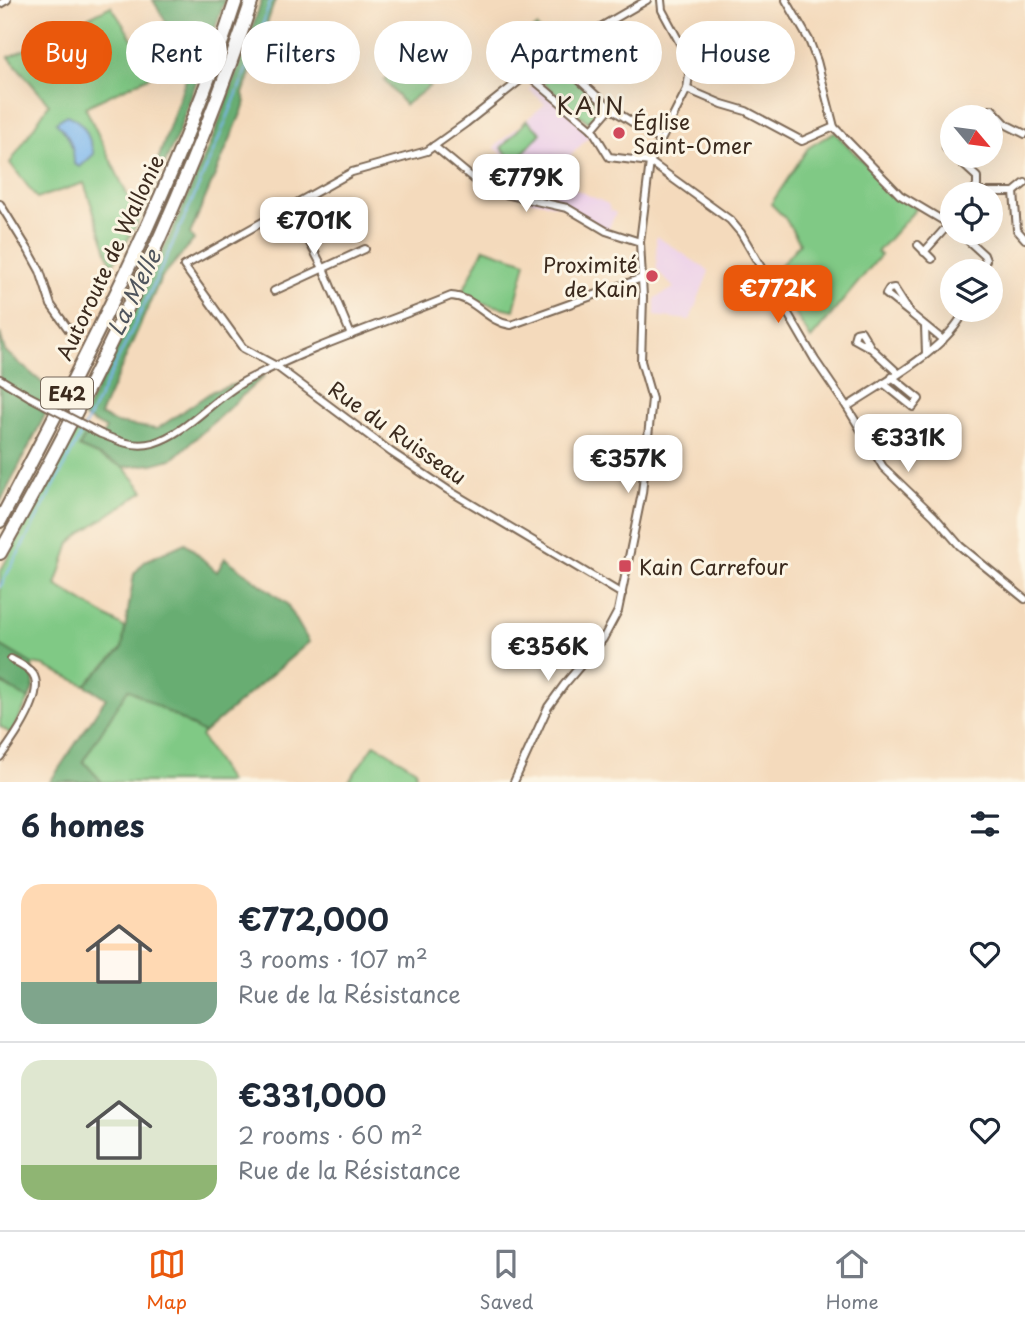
<!DOCTYPE html>
<html lang="en">
<head>
<meta charset="utf-8">
<style>
	:root { --surface:#fff; --page:#f2f2f3; --text:#1f2937; --muted:#747a83; --line:#e0e1e3; --accent:#ea580c }
	body { margin:0; font-family:"Playpen Sans",sans-serif; background:var(--page); color:var(--text); height:100vh; display:flex; flex-direction:column; font-size:26px; white-space:nowrap }
	* { box-sizing:border-box; margin:0 }
	p { font-size:23px; color:var(--muted) }
	.icon { flex:none; width:38px; height:38px; fill:none; stroke:currentColor; stroke-width:2; stroke-linecap:round; stroke-linejoin:round }
	.map { position:relative; height:782px; overflow:hidden }
	.sheet { display:flex; flex-direction:column; background:var(--surface); flex:1 }
	.sheet>* { flex:none }
	.hud { position:absolute; left:21px; top:21px; width:984px; height:63px; display:flex; gap:14px }
	.needle { width:46px; rotate:119deg }
	.controls { position:absolute; left:940px; top:105px; display:grid; gap:14px }
	.controls a { display:grid; place-items:center; width:63px; height:63px; border-radius:50%; background:var(--surface); box-shadow:0 7px 28px #0002; font-size:35px }
	.price { position:absolute; translate:-50% -60px; padding:0 16px; border-radius:14px; background:#fff; color:#222; font-size:23px; line-height:46px; filter:drop-shadow(0 2px 4px #0008) }
	.price::after { content:''; position:absolute; left:50%; top:42px; width:21px; height:16px; margin-left:-10px; background:inherit; clip-path:polygon(0 0,100% 0,50% 100%) }
	.price.on { background:var(--accent); color:#fff }
	ul { padding:0; list-style:none }
	li { display:flex; align-items:center; gap:21px; height:175px; padding:0 21px }
	li+li { border-top:2px solid var(--line) }
	li span { display:grid; place-items:center; flex:none; width:196px; height:140px; border-radius:21px; color:#555 }
	li>.icon { margin-inline-start:auto }
	span .icon { width:84px; height:84px; fill:#fffc; stroke-width:1 }
	li b { font-size:30px }
	h2 { display:flex; justify-content:space-between; align-items:center; height:84px; padding:0 21px; font-size:30px }
	.pill { padding:0 24px; border-radius:32px; background:var(--surface); box-shadow:0 7px 28px #0002; font-size:24px; line-height:63px }
	.pill.on { background:var(--accent); color:#fff }
	.dock { display:flex; justify-content:space-around; align-items:center; height:98px; border-top:2px solid var(--line); background:var(--surface); font-size:19px; color:var(--muted) }
	.dock a { display:grid; justify-items:center; gap:4px }
	.dock .on { color:var(--accent) }
	.map>svg:first-child { display:block }
	.built { fill:#edd1e9 }
	.green { fill:#80c985; stroke:#5e7a52; stroke-width:2 }
	.forest { fill:#68ad72; stroke:#526c48; stroke-width:2 }
	.water { fill:#7db8ef; stroke:#5c7186; stroke-width:2 }
	.lines { fill:none; stroke-linecap:round; stroke-linejoin:round }
	.stream { stroke:#7db8ef; stroke-width:2 }
	.street-casing { stroke:#7c6855; stroke-width:10 }
	.highway-casing { stroke:#7c6855; stroke-width:16 }
	.street { stroke:#fff; stroke-width:6 }
	.highway { stroke:#fff; stroke-width:12 }
	.street-bridge-casing { stroke:#7c6855; stroke-width:10; stroke-linecap:butt }
	.street-bridge { stroke:#fff; stroke-width:6 }
	.poi-dot { fill:#d1495b; stroke:#fcf5e5; stroke-width:2.5 }
	.labels { text-anchor:middle; dominant-baseline:central; stroke-width:6; stroke-linejoin:round; paint-order:stroke }
	.shield { fill:#fcf5e5; stroke:#75675a; stroke-width:2 }
	.shield-label { font-size:19px; font-weight:bold; fill:#3b2a1e }
	.poi-label { font-size:21px; fill:#3b2a1e; stroke:#fcf5e5; text-anchor:start }
	.street-label { font-size:21px; fill:#3b2a1e; stroke:#fcf5e5 }
	.water-label { font-size:23px; font-style:italic; fill:#4f555d; stroke:#fcf5e5 }
	.quarter-label { font-size:24px; letter-spacing:2px; fill:#3b2a1e; stroke:#fcf5e5 }
</style>
</head>
<body>
<div class="map">
<svg width="1025" height="782" viewBox="0 0 1025 782">
	<rect width="100%" height="100%" fill="#fcf5e5"/>
	<filter id="ink" filterUnits="userSpaceOnUse"><feTurbulence type="fractalNoise" baseFrequency=".0143" numOctaves="2"/><feDisplacementMap in="SourceGraphic" scale="14" xChannelSelector="R" yChannelSelector="G"/><feConvolveMatrix kernelMatrix="1 2 1 2 8 2 1 2 1" color-interpolation-filters="sRGB"/></filter>
	<filter id="wash" filterUnits="userSpaceOnUse"><feTurbulence type="fractalNoise" baseFrequency=".00686" numOctaves="4" result="noise"/><feDisplacementMap in="SourceGraphic" scale="28" xChannelSelector="R" yChannelSelector="G"/><feGaussianBlur stdDeviation="1.57" result="paint"/><feColorMatrix in="noise" values="0 0 0 0 0 0 0 0 0 0 0 0 0 0 0 0 0 1.4 0 .05"/><feComposite in="paint" operator="in"/></filter>
	<g filter="url(#wash)">
		<rect width="100%" height="100%" fill="#f4dabc"/>
		<g class="built">
			<polygon points="536,84 592,134 532,194 502,172 511,162 494,147 545,104 529,89"/>
			<polygon points="566,163 571,168 561,179 561,183 608,204 610,210 616,213 608,230 567,207 529,200"/>
			<polygon points="656,236 709,271 690,320 655,316 655,298 674,288 657,270"/>
		</g>
		<g class="green">
			<polygon points="111,6 155,74 85,107 133,207 144,212 112,266 84,183 37,198 10,163 49,104 9,57"/>
			<polygon points="537,27 551,46 511,80 495,59"/>
			<polygon points="410,59 430,86 405,105 384,80"/>
			<polygon points="558,64 604,107 588,122 539,79"/>
			<polygon points="527,120 541,133 515,162 501,148"/>
			<polygon points="834,132 898,197 917,208 877,252 881,255 811,339 772,275 800,243 785,218 771,204 808,148"/>
			<polygon points="484,248 526,262 514,310 478,302 462,293"/>
			<polygon points="76,431 86,435 79,447 124,467 144,491 86,530 70,543 56,585 125,628 122,649 85,685 44,666 32,664 0,645 0,572"/>
			<polygon points="0,682 29,699 11,734 0,726"/>
			<polygon points="128,688 204,733 201,736 229,782 102,782 83,761"/>
			<polygon points="375,744 416,770 415,782 348,782"/>
		</g>
		<g class="forest">
			<polygon points="153,0 225,0 178,134 144,212 133,207 158,160 196,49 177,41"/>
			<polygon points="262,0 275,0 243,94 246,102 190,234 194,240 161,278 100,415 116,423 157,429 213,391 265,375 174,458 153,464 124,467 79,447 86,435 100,441 106,429 83,417 178,218 216,130"/>
			<polygon points="0,333 5,351 52,391 42,411 46,413 0,503"/>
			<polygon points="185,543 217,572 225,558 287,604 309,642 204,733 128,689 83,761 102,782 50,782 106,698 85,685 122,649 134,574 145,561"/>
			<polygon points="0,645 32,664 34,686 29,699 0,682"/>
		</g>
		<path class="water" d="M67,115C85,121 89,137 94,154L80,167L74,164C74,146 69,135 56,122Z"/>
		<g class="lines">
			<path class="stream" d="M0,587C48,500 93,412 136,322C186,217 234,111 271,0"/>
		</g>
	</g>
	<g filter="url(#ink)">
		<g class="lines">
			<g class="street-casing">
				<g id="street">
					<polyline points="786,0 809,40 817,61 834,127 900,195 952,226"/>
					<polyline points="0,4 7,0"/>
					<polyline points="552,55 610,108 660,140"/>
					<polyline points="528,75 592,129 609,157 650,162"/>
					<polyline points="687,89 722,104 746,111 802,141 834,127"/>
					<polyline points="992,109 1007,125 1025,134"/>
					<polyline points="592,129 610,108"/>
					<polyline points="434,146 487,190 567,208 606,231 640,242"/>
					<polyline points="946,148 952,154"/>
					<polyline points="954,156 977,177 977,186 972,192"/>
					<polyline points="650,162 730,220 741,233 815,360 847,407 883,467 934,516 960,546 1025,599"/>
					<polyline points="1014,192 1017,230 1025,239"/>
					<polyline points="970,194 972,192 1014,192 1025,183"/>
					<polyline points="0,204 29,251 40,271 51,305 69,330"/>
					<polyline points="291,207 323,268 351,335"/>
					<polyline points="960,233 984,255 986,260 980,271"/>
					<polyline points="918,245 932,259"/>
					<polyline points="924,252 950,223"/>
					<polyline points="274,291 365,249"/>
					<polyline points="910,313 886,294 889,289 894,288 910,313 943,340"/>
					<polyline points="925,326 926,353"/>
					<polyline points="872,349 854,339 856,332 861,331 872,349 898,373"/>
					<polyline points="0,379 30,397"/>
					<polyline points="883,383 913,407 919,399 892,377"/>
					<path d="M847,407C884,382 947,350 965,310"/>
					<path d="M101,434C118,441 135,448 153,443C189,432 214,397 247,380C312,346 383,324 451,296C475,297 487,322 511,325L642,278"/>
					<polyline points="622,594 448,490 391,452 276,366 243,348 184,266 352,172 427,151 466,123 552,55 647,0"/>
					<path d="M0,757C12,741 46,694 33,674C28,667 19,663 11,659"/>
					<polyline points="514,782 548,707 564,685 603,639 618,611 642,493 652,399 641,361 643,297 640,242 650,162 687,89 689,75 688,58 662,10 661,0"/>
				</g>
			</g>
			<g class="highway-casing">
				<g id="highway">
					<path d="M0,521C89,353 177,182 236,0"/>
					<path d="M0,553C99,377 189,192 252,0"/>
				</g>
			</g>
			<use href="#street" class="street"/>
			<use href="#highway" class="highway"/>
			<g class="street-bridge-casing">
				<polyline id="street-bridge" points="30,397 101,434"/>
			</g>
			<use href="#street-bridge" class="street-bridge"/>
		</g>
	</g>
	<g class="poi-dot">
		<circle cx="619" cy="133" r="7"/>
		<circle cx="652" cy="276" r="7"/>
		<rect x="618" y="559" width="14" height="14" rx="3.5"/>
	</g>
	<g class="labels">
		<rect class="shield" x="41" y="377.5" width="52" height="31" rx="5"/>
		<g class="shield-label">
			<text x="67" y="393">E42</text>
		</g>
		<g class="poi-label">
			<text x="633" y="121">Église<tspan x="633" dy="24">Saint-Omer</tspan></text>
			<text x="638" y="264" text-anchor="end">Proximité<tspan x="638" dy="24">de Kain</tspan></text>
			<text x="639" y="566">Kain Carrefour</text>
		</g>
		<g class="street-label">
			<text transform="translate(109 257) rotate(-65)">Autoroute de Wallonie</text>
			<text transform="translate(398 432) rotate(35)">Rue du Ruisseau</text>
		</g>
		<g class="water-label">
			<text transform="translate(133 292) rotate(-64)">La Melle</text>
		</g>
		<g class="quarter-label">
			<text x="591" y="105">KAIN</text>
		</g>
	</g>
</svg>
<div class="controls">
<a><svg class="needle" viewBox="-14 -14 28 28"><path d="M0-13l5 13h-10z" fill="#e53935"/><path d="M0 13l5-13h-10z" fill="#747a83"/></svg></a>
<a><svg class="icon" aria-label="locate" viewBox="0 0 24 24"><circle cx="12" cy="12" r="6"/><path d="M12 2v4M12 18v4M2 12h4M18 12h4"/></svg></a>
<a><svg class="icon" aria-label="layers" viewBox="0 0 24 24"><path d="M12 4l9 5-9 5-9-5zM3 14l9 5 9-5"/></svg></a>
</div>
<b class="price" style="left:526px;top:214px">€779K</b>
<b class="price" style="left:314px;top:257px">€701K</b>
<b class="price on" style="left:778px;top:325px">€772K</b>
<b class="price" style="left:908px;top:474px">€331K</b>
<b class="price" style="left:628px;top:495px">€357K</b>
<b class="price" style="left:548px;top:683px">€356K</b>
<div class="hud">
<a class="pill on">Buy</a>
<a class="pill">Rent</a>
<a class="pill">Filters</a>
<a class="pill">New</a>
<a class="pill">Apartment</a>
<a class="pill">House</a>
</div>
</div>
<section class="sheet">
<h2>6 homes<svg class="icon" aria-label="filters" viewBox="0 0 24 24"><path d="M4 7h16M4 17h16"/><circle cx="9" cy="7" r="2"/><circle cx="15" cy="17" r="2"/></svg></h2>
<ul>
<li><span style="background:linear-gradient(#ffd9b3 70%,#7fa58c 0)"><svg class="icon" aria-label="home" viewBox="0 0 24 24"><path d="M3 11l9-7 9 7M6 9v11h12V9"/></svg></span><div><b>€772,000</b><p>3 rooms · 107 m²</p><p>Rue de la Résistance</p></div><svg class="icon" aria-label="heart" viewBox="0 0 24 24"><path d="M12 20l-8-8c-3-5 5-10 8-4 3-6 11-1 8 4z"/></svg></li>
<li><span style="background:linear-gradient(#dfe7d0 75%,#8fb573 0)"><svg class="icon" aria-label="home" viewBox="0 0 24 24"><path d="M3 11l9-7 9 7M6 9v11h12V9"/></svg></span><div><b>€331,000</b><p>2 rooms · 60 m²</p><p>Rue de la Résistance</p></div><svg class="icon" aria-label="heart" viewBox="0 0 24 24"><path d="M12 20l-8-8c-3-5 5-10 8-4 3-6 11-1 8 4z"/></svg></li>
</ul>
</section>
<nav class="dock">
<a class="on"><svg class="icon" aria-label="map" viewBox="0 0 24 24"><path d="M3 6l6-2 6 2 6-2v14l-6 2-6-2-6 2zM9 4v14M15 6v14"/></svg>Map</a>
<a><svg class="icon" aria-label="saved" viewBox="0 0 24 24"><path d="M7 4h10v16l-5-4-5 4z"/></svg>Saved</a>
<a><svg class="icon" aria-label="home" viewBox="0 0 24 24"><path d="M3 11l9-7 9 7M6 9v11h12V9"/></svg>Home</a>
</nav>
</body>
</html>
